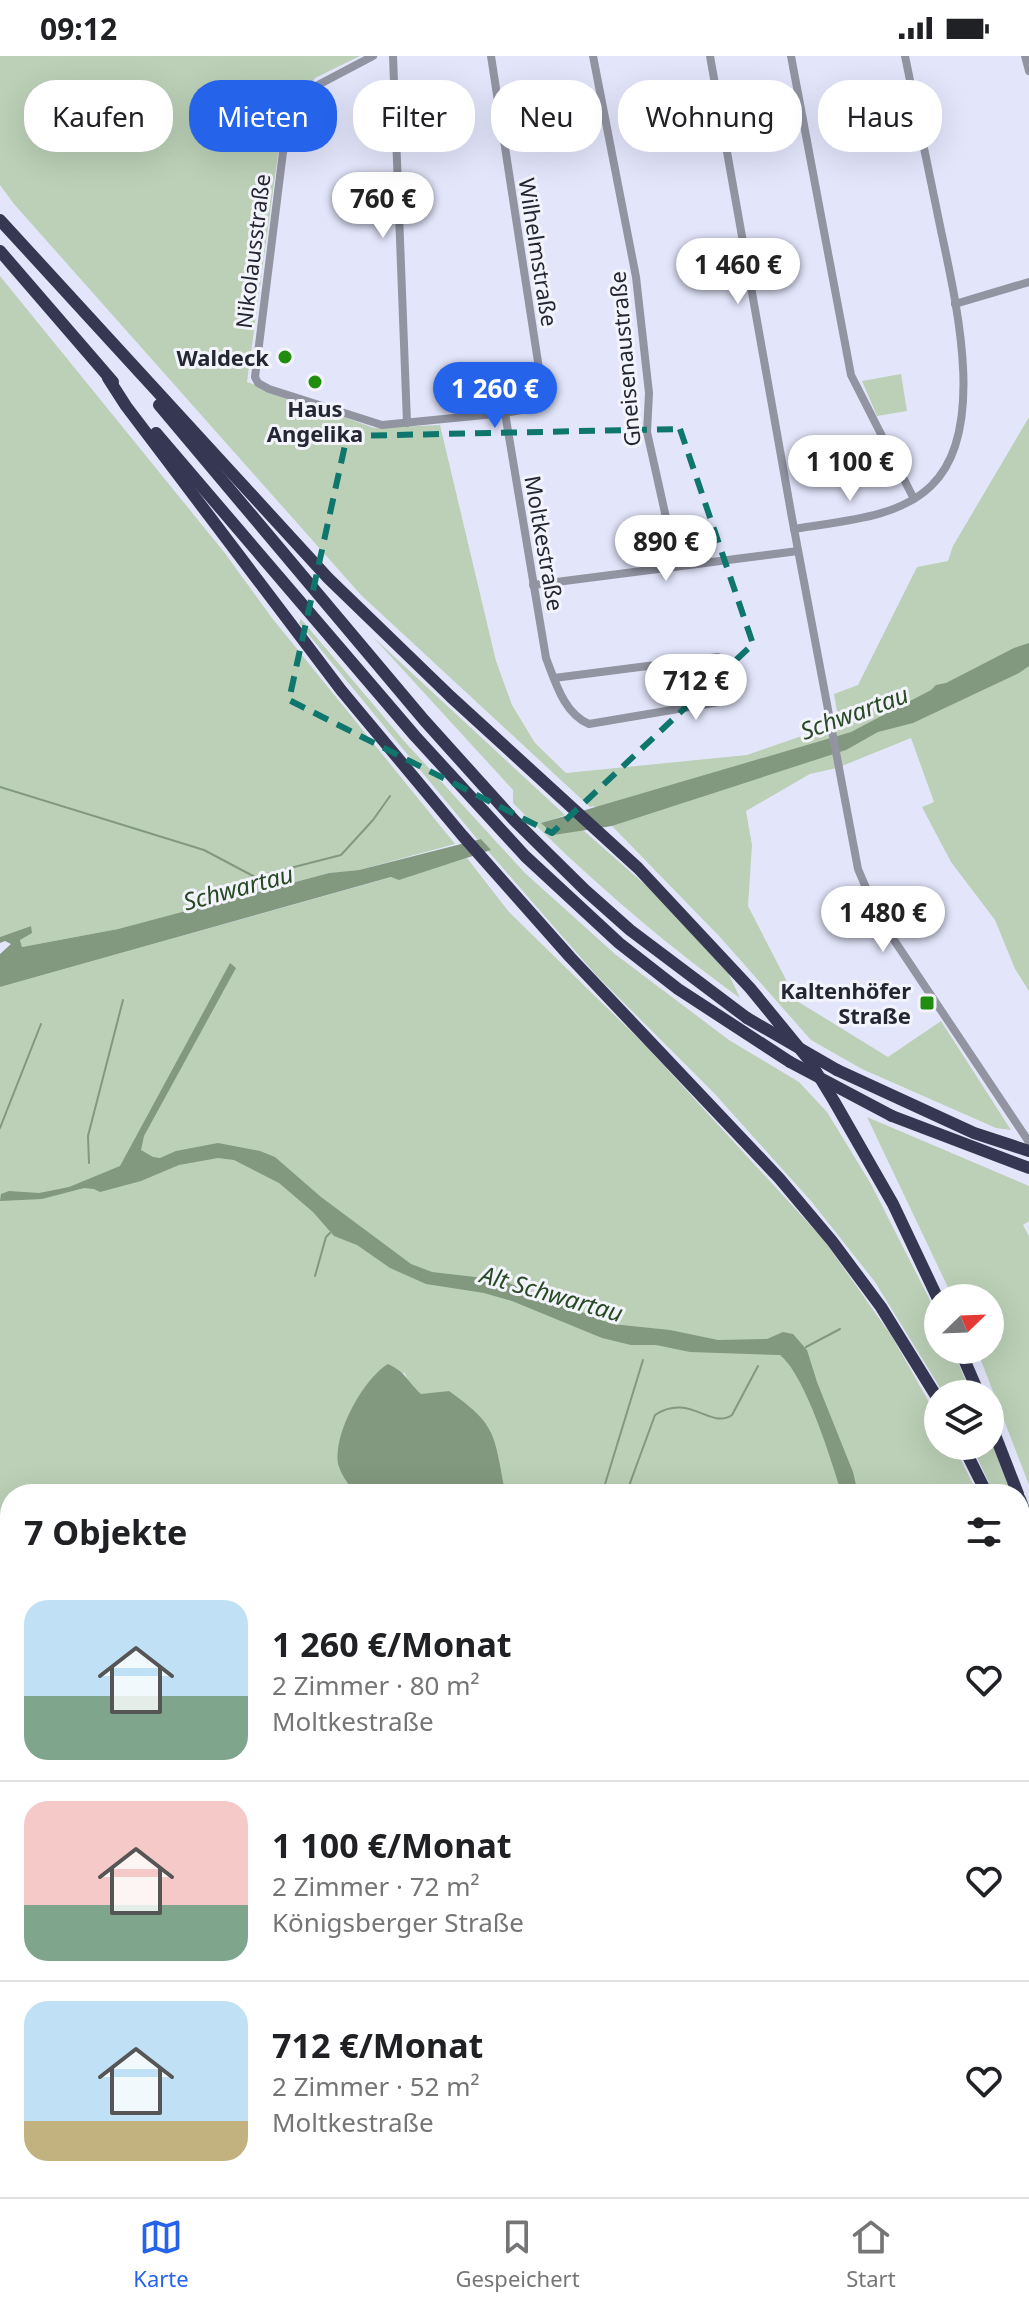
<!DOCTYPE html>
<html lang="de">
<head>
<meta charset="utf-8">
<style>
	:root { --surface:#fff; --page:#f6f6f6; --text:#202124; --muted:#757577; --line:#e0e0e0; --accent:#2563eb }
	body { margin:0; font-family:"Noto Sans",sans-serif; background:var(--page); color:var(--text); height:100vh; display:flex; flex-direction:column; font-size:30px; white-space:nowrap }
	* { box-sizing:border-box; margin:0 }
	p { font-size:26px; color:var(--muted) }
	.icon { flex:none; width:44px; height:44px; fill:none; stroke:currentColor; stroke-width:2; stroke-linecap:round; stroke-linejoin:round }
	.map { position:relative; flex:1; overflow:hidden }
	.details { position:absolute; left:0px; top:1428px; width:1030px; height:714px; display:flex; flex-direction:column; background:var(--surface); border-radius:32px 32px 0 0; box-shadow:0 8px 32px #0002 }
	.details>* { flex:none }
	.banner { position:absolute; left:24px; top:24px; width:982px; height:72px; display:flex; gap:16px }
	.needle { width:52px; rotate:67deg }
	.buttons { position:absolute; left:924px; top:1228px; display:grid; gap:16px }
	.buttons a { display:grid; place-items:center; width:80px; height:80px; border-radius:50%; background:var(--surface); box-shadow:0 8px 32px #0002; font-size:40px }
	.price { position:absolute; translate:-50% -68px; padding:0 18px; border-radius:28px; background:#fff; color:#222; font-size:26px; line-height:52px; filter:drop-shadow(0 2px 4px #0008) }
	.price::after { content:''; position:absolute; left:50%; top:48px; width:24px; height:18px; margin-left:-12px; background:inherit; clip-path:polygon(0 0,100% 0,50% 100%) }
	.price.selected { background:var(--accent); color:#fff }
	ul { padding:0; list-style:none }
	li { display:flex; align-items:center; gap:24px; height:200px; padding:0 24px }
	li+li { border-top:2px solid var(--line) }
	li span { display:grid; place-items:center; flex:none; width:224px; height:160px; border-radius:24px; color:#555 }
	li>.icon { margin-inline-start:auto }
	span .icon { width:96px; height:96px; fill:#fffc; stroke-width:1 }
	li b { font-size:34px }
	h2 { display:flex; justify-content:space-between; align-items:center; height:96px; padding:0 24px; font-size:34px }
	.tag { padding:0 28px; border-radius:32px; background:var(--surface); box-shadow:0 8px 32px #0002; font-size:28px; line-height:72px }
	.tag.selected { background:var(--accent); color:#fff }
	.status { display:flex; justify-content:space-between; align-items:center; height:56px; padding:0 40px; background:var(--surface); direction:ltr }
	.status svg { height:22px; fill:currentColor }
	.menu { display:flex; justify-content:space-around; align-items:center; height:112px; border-top:2px solid var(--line); background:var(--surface); font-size:22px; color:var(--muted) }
	.menu a { display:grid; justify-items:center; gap:4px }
	.menu .selected { color:var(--accent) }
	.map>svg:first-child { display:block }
	.green { fill:#bbd0b7 }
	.water { fill:#82987f }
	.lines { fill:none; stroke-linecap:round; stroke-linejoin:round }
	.stream { stroke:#82987f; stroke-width:2 }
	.minor { stroke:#9294a2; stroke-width:8 }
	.highway { stroke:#363853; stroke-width:12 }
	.rail-casing { stroke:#868899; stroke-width:5 }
	.rail { stroke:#f3f4fb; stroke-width:2; stroke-dasharray:6; stroke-linecap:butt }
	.highway-bridge { stroke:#363853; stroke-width:12 }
	.marked { fill:none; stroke:#0f766e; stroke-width:6; stroke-dasharray:16 10; stroke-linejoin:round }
	.poi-dot { fill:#218d0e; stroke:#f3f4fb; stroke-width:3 }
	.labels { text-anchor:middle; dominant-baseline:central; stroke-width:6; stroke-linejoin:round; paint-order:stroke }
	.street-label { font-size:22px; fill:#252633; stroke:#f3f4fb }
	.poi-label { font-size:22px; font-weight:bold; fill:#252633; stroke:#f3f4fb; text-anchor:end }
	.water-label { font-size:24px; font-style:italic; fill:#274923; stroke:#f3f4fb }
</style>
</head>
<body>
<div class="status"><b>09:12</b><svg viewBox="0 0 49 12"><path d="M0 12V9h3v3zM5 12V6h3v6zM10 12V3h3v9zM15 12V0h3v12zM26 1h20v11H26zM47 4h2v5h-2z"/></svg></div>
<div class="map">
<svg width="1029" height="2141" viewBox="0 0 1029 2141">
	<rect width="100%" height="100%" fill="#e3e6fb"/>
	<g class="green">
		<polygon points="0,0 360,0 315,22 278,98 247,326 374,372 440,369 496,605 512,649 535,687 566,717 747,699 839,667 834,638 858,629 917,511 948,505 953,490 1029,361 1029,935 1015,913 995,864 951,806 922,751 934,746 911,682 837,712 810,718 746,755 752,789 748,850 797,945 888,1001 941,965 1011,1074 996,1072 862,1013 811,984 719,880 612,770 621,767 594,750 590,751 361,539 14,148 0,129"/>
		<polygon points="0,220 224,496 272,562 455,788 359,814 329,817 118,873 22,891 20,884 31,870 0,881"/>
		<polygon points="901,318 907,355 877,360 862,325"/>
		<polygon points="301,563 405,686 525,817 615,898 729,984 799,1026 827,1056 871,1128 938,1260 938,1294 953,1294 971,1338 944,1338 875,1226 811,1145 714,1037 596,919 488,795 490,794 481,783 478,784 299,567"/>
		<path d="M373,581L565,759L542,767L553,779L583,774L668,849L725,910L740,942C657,882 585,819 513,747V734Z"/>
		<polygon points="467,802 509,856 644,988 823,1183 891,1279 938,1362 938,1390 954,1390 978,1438 503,1438 504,1430 449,1335 421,1339 411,1329 404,1316 340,1413 355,1438 10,1438 10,1722 0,1712 0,931 392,821 399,823"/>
		<polygon points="867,1061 1029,1130 1029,1165 1023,1169 1029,1180 1029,1429 977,1294 990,1294 990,1242 953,1242"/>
		<polygon points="990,1383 1012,1438 994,1438 972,1390 990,1390"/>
		<polygon points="1020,1541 1029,1563 1029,1876 1020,1839"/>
		<polygon points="0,1755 10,1764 10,2043 0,2030"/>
		<polygon points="80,2132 317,2132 323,2141 88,2141"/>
	</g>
	<g class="water">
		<polygon points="1029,587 1029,610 1019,617 913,667 878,676 846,694 612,770 554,779 541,767 851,676 931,634 936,629 946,627 1014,592"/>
		<polygon points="481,783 491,794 399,824 391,821 0,931 0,898 11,888 5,885 0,887 0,881 31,870 32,877 20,884 22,891 118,873 329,817 359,814"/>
		<path d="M230,907L236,912L144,1080L141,1094L153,1101L160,1102L176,1095L218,1087L260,1095L275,1101L321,1141L411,1208L432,1216L501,1224L612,1268L670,1274L718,1284L767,1283L783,1276L793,1278L807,1294L817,1326L853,1416L858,1438H842C831,1404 806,1320 780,1299L690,1296L656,1289H631L602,1282L512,1245L484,1237L426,1228L390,1212L357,1189L334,1180L313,1156L279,1127L234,1104L218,1102L179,1109L141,1125L100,1136L94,1133L84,1132L42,1143L0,1145L1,1138L9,1135L39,1137L69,1131L120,1110Z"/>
		<path d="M388,1308C407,1317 406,1324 421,1338L449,1335C495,1368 494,1376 504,1430L503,1438H355C350,1430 342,1420 339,1411C331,1381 363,1323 388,1308Z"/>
		<polygon points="0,2030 10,2043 10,2132 80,2132 88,2141 0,2141"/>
	</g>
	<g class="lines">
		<g class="stream">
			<polyline points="0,731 204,794 255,821 341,799 373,764 390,740"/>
			<polyline points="0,1072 41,968"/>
			<polyline points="89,1107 88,1080 123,944"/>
			<polyline points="315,1220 326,1181 330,1177"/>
			<polyline points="806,1291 840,1273"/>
			<polyline points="279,1431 308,1438"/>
			<polyline points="185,1438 212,1433 271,1431"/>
			<polyline points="602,1438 643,1304"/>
			<path d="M626,1438L655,1359C689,1336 711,1374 732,1359L758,1310"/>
		</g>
		<g class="minor">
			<polyline points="373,0 318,29 283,96 255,321 258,327 269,333 382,369 505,357 538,351 544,345 491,0"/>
			<polyline points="393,0 407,367"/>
			<polyline points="593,0 636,221 649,337 647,376 667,466 674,509"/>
			<polyline points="710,0 792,462 858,813 878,860 1029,1086"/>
			<polyline points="791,0 851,319 914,443"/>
			<polyline points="1025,0 1029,15"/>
			<polyline points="955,248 1029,226"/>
			<path d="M505,357L546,602C555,625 564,658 589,668L725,645L731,639L728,606L718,601L554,622"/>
			<path d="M794,473C839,465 897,463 931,430C992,372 951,227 937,155C926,103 916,52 905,0"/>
			<polyline points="533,529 798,495"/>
			<polyline points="1020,1752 1029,1760"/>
			<polyline points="1020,2053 1029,2114"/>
			<polyline points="814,2132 816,2141"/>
			<polyline points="825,2132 827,2141"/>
		</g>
		<g class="highway">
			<polyline points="0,164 328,522 451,641 638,812 750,932 809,1004 834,1045 893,1148 938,1243"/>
			<polyline points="0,195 113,326"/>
			<polyline points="108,322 126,350 341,634 462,779 570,901 779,1122 832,1185 881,1251 938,1343"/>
			<polyline points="159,349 424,664 514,764 585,834 630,874 747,962"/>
			<polyline points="156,377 415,680 525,800 619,887 678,933 790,1006"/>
			<polyline points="837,1014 974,1077 1029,1095"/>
			<polyline points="892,1060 1029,1112"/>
			<polyline points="960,1294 979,1338"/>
			<polyline points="990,1366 1018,1438"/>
			<polyline points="963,1390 987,1438"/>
			<polyline points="1020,1443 1029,1467"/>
			<polyline points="1020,1516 1029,1539"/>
		</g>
		<g class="rail-casing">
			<g id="rail">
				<polyline points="0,1723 10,1734"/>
				<polyline points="0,1740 10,1750"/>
				<polyline points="325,2132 332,2141"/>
			</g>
		</g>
		<use href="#rail" class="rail"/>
		<g class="highway-bridge">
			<polyline points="747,962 837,1014"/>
			<polyline points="790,1006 892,1060"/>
		</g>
	</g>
	<path class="marked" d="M680,373L753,588L552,777L289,644L347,380Z"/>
	<g class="poi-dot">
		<circle cx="285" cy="301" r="8"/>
		<circle cx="315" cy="326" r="8"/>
		<rect x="919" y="939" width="16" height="16" rx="4"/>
	</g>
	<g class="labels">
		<g class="street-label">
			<text transform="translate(252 195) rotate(-83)">Nikolausstraße</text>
			<text transform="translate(539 196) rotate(81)">Wilhelmstraße</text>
			<text transform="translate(624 303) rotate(-95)">Gneisenaustraße</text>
			<text transform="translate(545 487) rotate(80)">Moltkestraße</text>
		</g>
		<g class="poi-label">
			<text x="269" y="301">Waldeck</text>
			<text x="315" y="352" text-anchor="middle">Haus<tspan x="315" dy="25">Angelika</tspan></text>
			<text x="911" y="934">Kaltenhöfer<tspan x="911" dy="25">Straße</tspan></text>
		</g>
		<g class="water-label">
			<text transform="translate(854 656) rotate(-20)">Schwartau</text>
			<text transform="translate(238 831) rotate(-15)">Schwartau</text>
			<text transform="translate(552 1237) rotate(16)">Alt Schwartau</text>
		</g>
	</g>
</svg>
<div class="buttons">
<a><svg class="needle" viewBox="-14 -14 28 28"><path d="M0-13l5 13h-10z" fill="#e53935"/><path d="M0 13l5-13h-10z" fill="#757577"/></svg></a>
<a><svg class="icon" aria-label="layers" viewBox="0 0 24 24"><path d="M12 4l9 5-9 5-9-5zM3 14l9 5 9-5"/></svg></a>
</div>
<b class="price" style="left:383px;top:184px">760 €</b>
<b class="price" style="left:738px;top:250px">1 460 €</b>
<b class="price selected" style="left:495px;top:374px">1 260 €</b>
<b class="price" style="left:850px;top:447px">1 100 €</b>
<b class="price" style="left:666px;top:527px">890 €</b>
<b class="price" style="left:696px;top:666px">712 €</b>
<b class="price" style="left:883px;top:898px">1 480 €</b>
<div class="banner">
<a class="tag">Kaufen</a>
<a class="tag selected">Mieten</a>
<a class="tag">Filter</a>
<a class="tag">Neu</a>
<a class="tag">Wohnung</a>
<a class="tag">Haus</a>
</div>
<section class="details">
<h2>7 Objekte<svg class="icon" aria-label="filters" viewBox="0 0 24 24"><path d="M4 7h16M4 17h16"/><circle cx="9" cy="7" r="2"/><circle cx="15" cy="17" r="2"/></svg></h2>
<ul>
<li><span style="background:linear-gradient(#bfe0f5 60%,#7fa58c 0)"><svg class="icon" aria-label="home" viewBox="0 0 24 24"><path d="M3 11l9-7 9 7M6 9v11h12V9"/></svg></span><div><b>1 260 €/Monat</b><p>2 Zimmer · 80 m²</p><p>Moltkestraße</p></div><svg class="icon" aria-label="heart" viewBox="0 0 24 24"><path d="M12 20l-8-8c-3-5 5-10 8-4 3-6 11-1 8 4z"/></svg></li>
<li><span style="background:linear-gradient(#f6c9c9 65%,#7fa58c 0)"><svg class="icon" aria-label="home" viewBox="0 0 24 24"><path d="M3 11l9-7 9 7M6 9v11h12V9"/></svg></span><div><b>1 100 €/Monat</b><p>2 Zimmer · 72 m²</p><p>Königsberger Straße</p></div><svg class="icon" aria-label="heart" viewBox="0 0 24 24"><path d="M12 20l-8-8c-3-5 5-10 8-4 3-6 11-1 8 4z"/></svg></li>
<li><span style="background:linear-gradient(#bfe0f5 75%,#c2b280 0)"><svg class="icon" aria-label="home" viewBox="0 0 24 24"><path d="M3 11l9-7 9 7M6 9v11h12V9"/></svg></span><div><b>712 €/Monat</b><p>2 Zimmer · 52 m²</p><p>Moltkestraße</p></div><svg class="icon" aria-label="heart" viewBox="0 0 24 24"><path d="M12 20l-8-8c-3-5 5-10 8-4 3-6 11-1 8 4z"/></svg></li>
</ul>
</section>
</div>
<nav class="menu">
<a class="selected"><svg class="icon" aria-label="map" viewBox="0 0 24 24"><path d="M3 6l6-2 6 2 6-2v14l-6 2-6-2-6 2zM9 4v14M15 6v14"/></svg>Karte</a>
<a><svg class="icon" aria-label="saved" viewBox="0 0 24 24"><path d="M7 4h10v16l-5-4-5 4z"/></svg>Gespeichert</a>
<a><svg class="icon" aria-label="home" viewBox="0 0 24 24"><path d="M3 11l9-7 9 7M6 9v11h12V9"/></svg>Start</a>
</nav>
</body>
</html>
